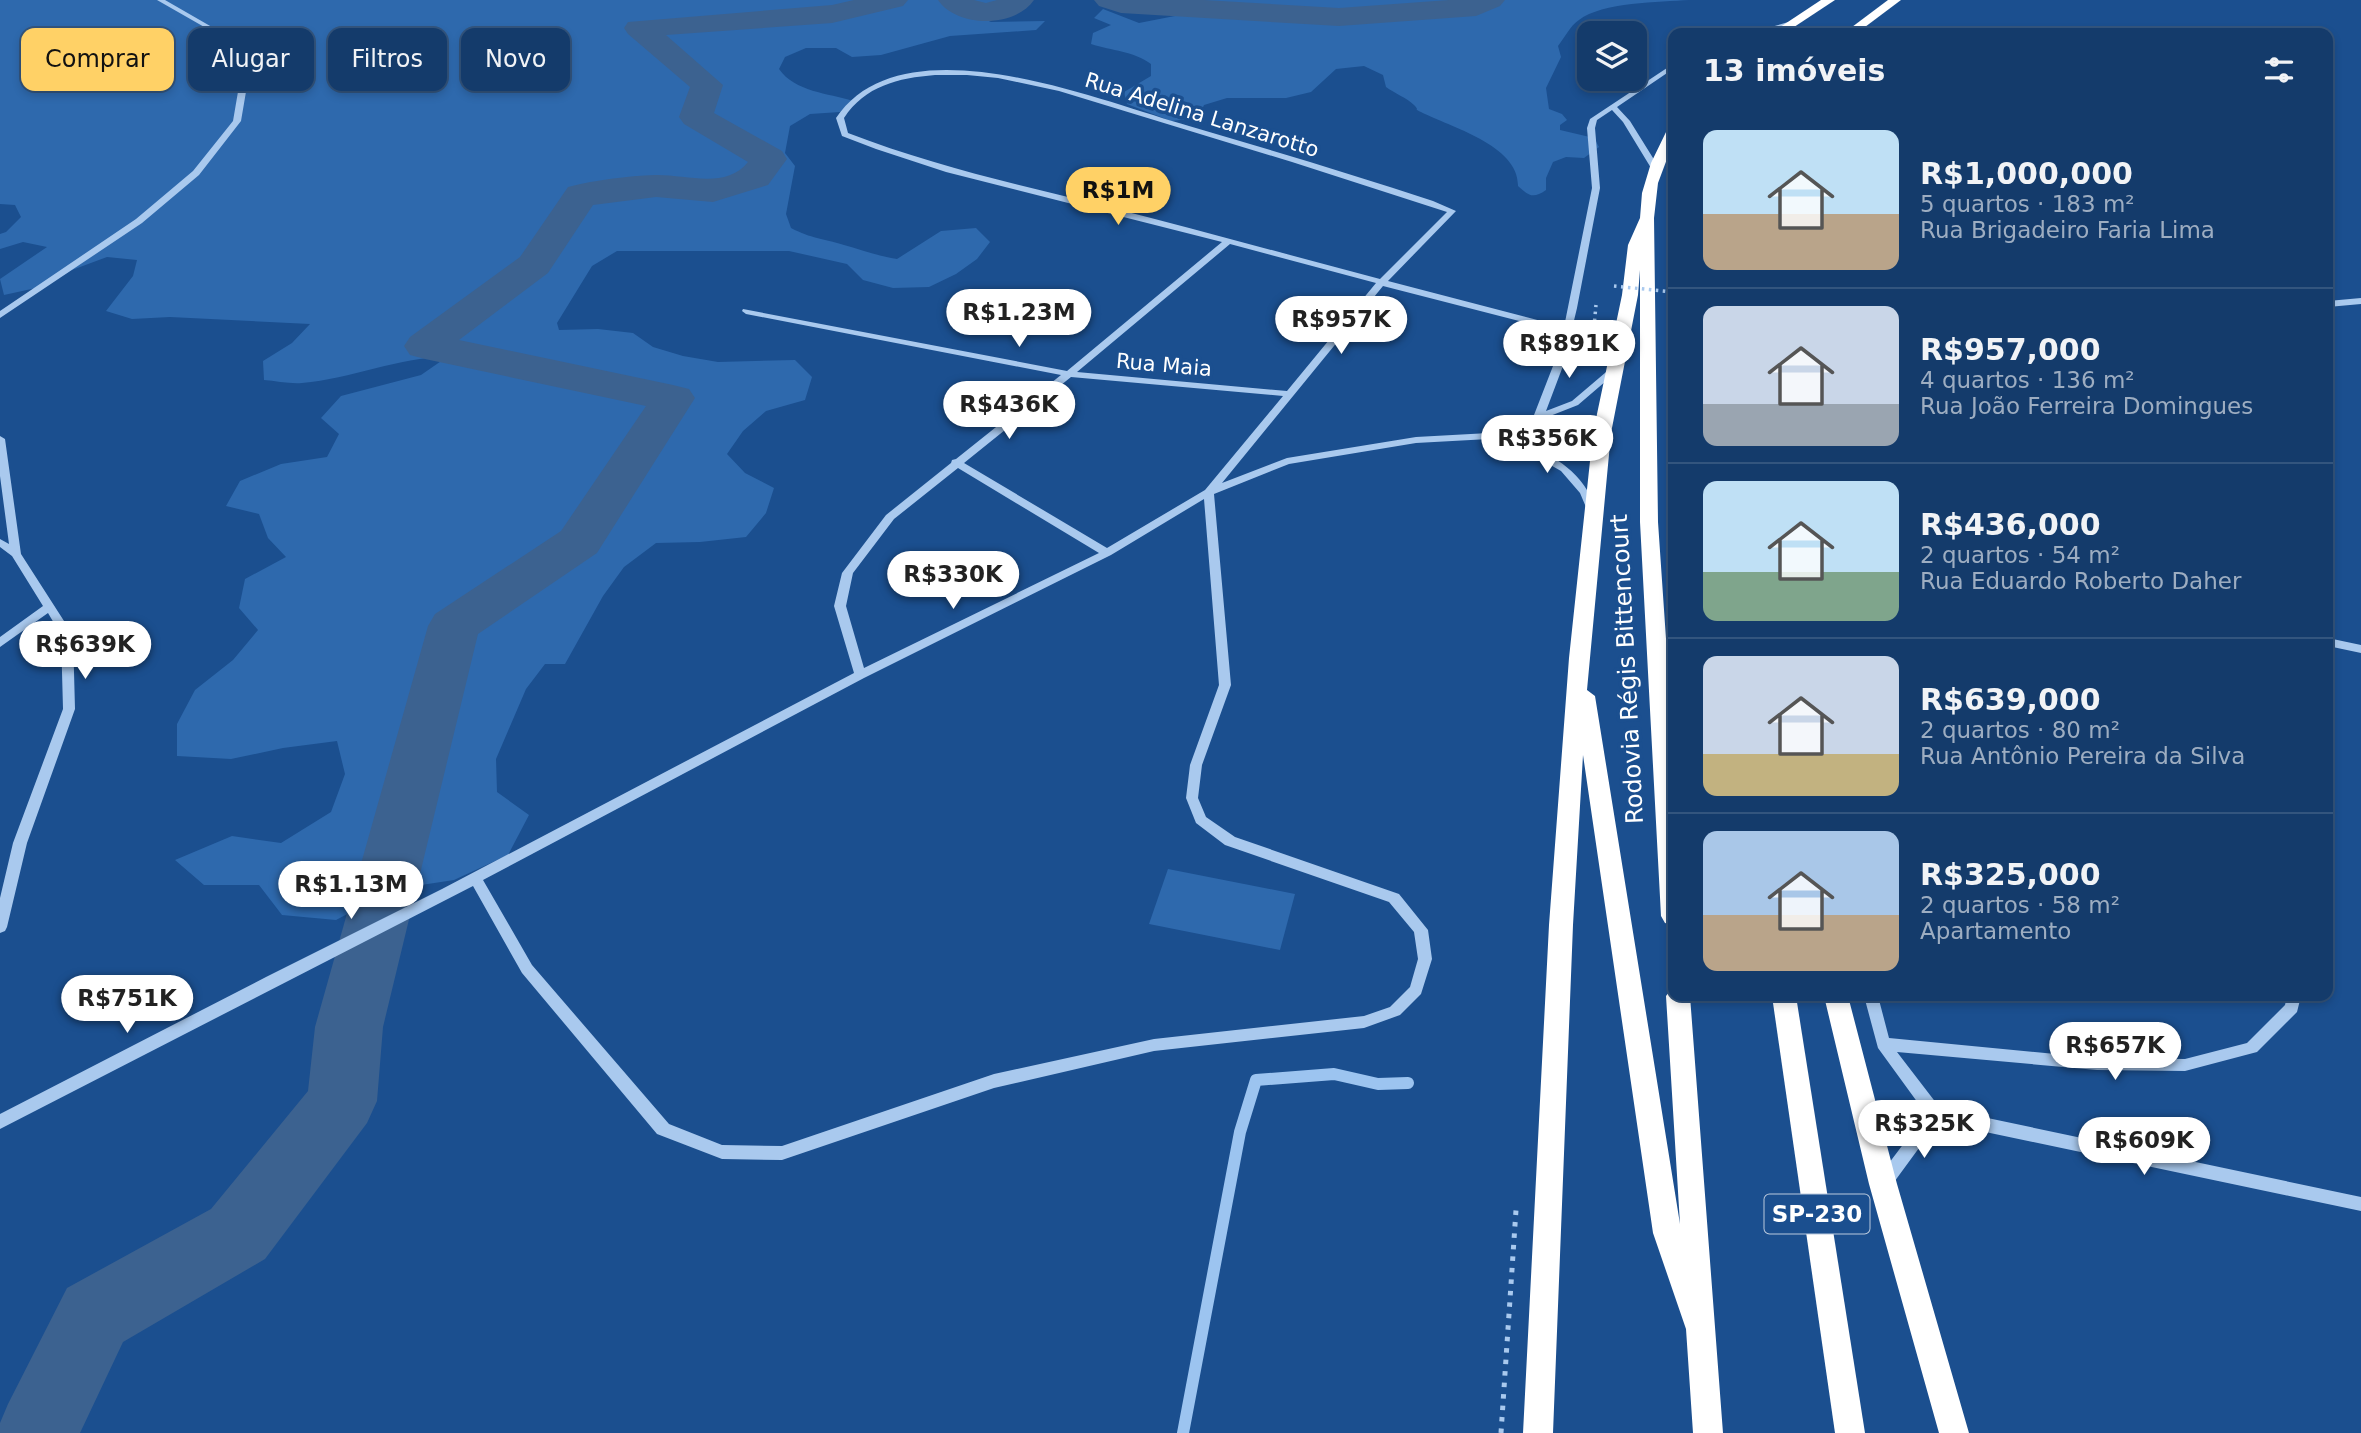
<!DOCTYPE html>
<html lang="pt">
<head>
<meta charset="utf-8">
<style>
	:root { --surface:#143b6b; --page:#1d4271; --text:#f1f3f6; --muted:#9dadc1; --line:#33557e; --accent:#ffd166 }
	body { margin:0; font-family:"DejaVu Sans",sans-serif; background:var(--page); color:var(--text); height:100vh; display:flex; flex-direction:column; font-size:26px; white-space:nowrap }
	* { box-sizing:border-box; margin:0 }
	p { font-size:23px; color:var(--muted) }
	.icon { flex:none; width:38px; height:38px; fill:none; stroke:currentColor; stroke-width:2; stroke-linecap:round; stroke-linejoin:round }
	.map { position:relative; flex:1; overflow:hidden }
	.drawer { position:absolute; left:1668px; top:28px; width:665px; height:973px; display:flex; flex-direction:column; background:var(--surface); border-radius:14px; box-shadow:0 4px 10px #0003,0 0 0 2px var(--line) }
	.drawer>* { flex:none }
	.hud { position:absolute; left:21px; top:28px; width:665px; height:63px; display:flex; gap:14px }
	.tools { position:absolute; left:1577px; top:21px; display:grid; gap:14px }
	.tools a { display:grid; place-items:center; width:70px; height:70px; border-radius:14px; background:var(--surface); box-shadow:0 4px 10px #0003,0 0 0 2px var(--line); font-size:35px }
	.price { position:absolute; translate:-50% -60px; padding:0 16px; border-radius:24px; background:#fff; color:#222; font-size:23px; line-height:46px; filter:drop-shadow(0 2px 4px #0008) }
	.price::after { content:''; position:absolute; left:50%; top:42px; width:21px; height:16px; margin-left:-10px; background:inherit; clip-path:polygon(0 0,100% 0,50% 100%) }
	.price.active { background:var(--accent); color:#111 }
	ul { padding:0; list-style:none }
	li { display:flex; align-items:center; gap:21px; height:175px; padding:0 35px }
	li+li { border-top:2px solid var(--line) }
	li span { display:grid; place-items:center; flex:none; width:196px; height:140px; border-radius:14px; color:#555 }
	li>.icon { margin-inline-start:auto }
	span .icon { width:84px; height:84px; fill:#fffc; stroke-width:1 }
	li b { font-size:30px }
	h2 { display:flex; justify-content:space-between; align-items:center; height:84px; padding:0 35px; font-size:30px }
	.tag { padding:0 24px; border-radius:14px; background:var(--surface); box-shadow:0 4px 10px #0003,0 0 0 2px var(--line); font-size:24px; line-height:63px }
	.tag.active { background:var(--accent); color:#111 }
	.map>svg:first-child { display:block }
	.green { fill:#2e69ad }
	.lines { fill:none; stroke-linecap:round; stroke-linejoin:round }
	.stream { stroke:#9cc4f0; stroke-width:12 }
	.river { fill:#3c6290; fill-rule:evenodd }
	.path-far1 { stroke:#a9c9ee; stroke-width:3.5; stroke-dasharray:2.5 4.5; stroke-linecap:butt }
	.path { stroke:#a9c9ee; stroke-width:5; stroke-dasharray:4.5 7; stroke-linecap:butt }
	.minor { fill:#a9c9ee; fill-rule:evenodd }
	.highway { fill:#fff; fill-rule:evenodd }
	.path-bridge { stroke:#a9c9ee; stroke-width:3.5; stroke-dasharray:2.5 4.5; stroke-linecap:butt }
	.labels { text-anchor:middle; dominant-baseline:central; stroke-width:7; stroke-linejoin:round; paint-order:stroke }
	.far-street-label { font-size:21px; fill:#fff; stroke:#1b4f8f }
	.shield { fill:#1b4f8f; stroke:#bbcadd; stroke-width:2 }
	.shield-label { font-size:23px; font-weight:bold; fill:#fff }
	.street-label { font-size:24px; fill:#fff; stroke:#1b4f8f }
</style>
</head>
<body>
<div class="map">
<svg width="2361" height="1433" viewBox="0 0 2361 1433">
	<rect width="100%" height="100%" fill="#1b4f8f"/>
	<g class="green">
		<path d="M0,0H1028L982,4L975,15L991,22L1045,21L1036,30L950,36L881,55L852,57L836,48H806L785,57L779,69C795,92 828,93 853,101L840,112L810,114L790,126L785,153L795,166L786,214L791,228C812,239 822,238 844,245C862,250 878,256 897,259L941,231L976,228L990,242L977,259L956,274L929,287L893,288L863,280L847,264L789,251H617L592,266L557,323L559,330L598,329L633,333L653,347L683,356L718,362L795,360L812,377L805,400L766,411L743,431L727,454L745,473L774,488L766,513L746,537L700,542L656,543L624,567L603,596L565,664H545L526,689L496,759L497,792L529,815L508,855L454,880L395,889L336,920L282,915L259,885H204L175,860L232,836L281,843L331,812L345,774L337,741L283,748L231,759L177,756V724L195,690L233,660L258,630L239,608L245,579L286,557L268,538L259,514L226,506L240,481L281,464L327,457L339,434L321,418L341,396L421,375L447,357C398,357 351,379 302,383C290,384 276,381 264,380L263,361L292,343L310,324L170,317L132,319L106,311L133,276L137,260L107,257L72,270L45,286L4,295L0,279L47,247L23,242L0,249V234L6,232L21,217L15,205L0,204Z"/>
		<path d="M1194,0H1689C1660,2 1602,2 1579,20C1570,26 1565,37 1558,46L1561,57L1546,88L1549,109L1562,114L1567,120L1560,125V130L1594,138L1599,147L1584,158L1566,157L1553,162L1546,178V190C1533,199 1529,196 1518,186C1519,145 1450,127 1421,112C1412,107 1421,112 1414,105C1407,98 1394,93 1386,87L1383,75L1364,66L1336,69L1311,92L1286,98H1227L1204,105L1198,118L1171,121L1127,104L1124,92L1151,76V64C1134,51 1112,51 1091,44L1093,33L1111,25L1094,18L1103,9L1139,23L1185,14L1202,6Z"/>
		<polygon points="1168,869 1295,894 1280,950 1149,924"/>
	</g>
	<g class="lines">
		<polyline class="stream" points="1183,1433 1240,1132 1256,1080 1334,1074 1378,1084 1408,1083"/>
		<g class="river">
			<path d="M854,0H908L903,6L832,23L666,35L723,85L714,113L782,151L787,159L768,185L713,202L656,197L593,205L548,273L459,340L673,385L689,389L695,398L597,553L478,634L383,1027L377,1101L367,1123L265,1259L123,1342L80,1433H0V1423L8,1404L67,1288L211,1209L308,1091L315,1027L428,626L435,614L561,531L646,406L425,359L410,355L404,346L410,337L520,257L568,187C595,180 627,176 655,175C685,174 726,190 748,162L684,124L679,117L690,87L628,34L624,28L628,22L832,5Z"/>
			<path d="M938,0H974L986,3L997,0H1034C1015,28 957,28 938,0Z"/>
			<polygon points="1094,0 1204,0 1339,8 1449,0 1505,0 1500,6 1476,16 1339,26 1121,13 1099,6"/>
		</g>
		<polyline class="path-far1" points="1592,349 1596,305"/>
		<polyline class="path" points="1501,1433 1516,1210"/>
		<g class="minor">
			<polygon points="157,0 165,0 231,38 245,52 248,80 241,121 199,175 142,223 0,318 0,311 136,219 193,171 233,121 240,80 239,52 227,40"/>
			<polygon points="1792,21 1795,23 1794,24 1760,33 1750,33"/>
			<path d="M1673,64V69L1617,107L1630,121L1658,166L1657,168H1651L1623,122L1612,110L1597,120L1595,128L1600,188L1577,308L1563,366L1546,411L1572,401L1612,367L1615,366L1620,369L1578,405L1499,436C1545,452 1578,462 1597,510L1596,512H1588L1580,493L1561,471L1533,455L1489,439L1416,443L1289,464L1214,494L1231,685L1202,765L1198,798L1206,817L1235,837L1399,894L1428,930L1432,959L1421,994L1400,1015L1364,1028L1154,1051L994,1088L782,1160L722,1159L657,1134L522,973L473,886L0,1129V1114L266,977L442,889L854,673L834,606L842,573L886,515L951,463L952,460L956,459L1061,375L746,314L742,311L743,309L1067,371L1222,242L946,172L876,149L842,136L836,118C903,18 1099,101 1189,126C1271,150 1352,174 1433,201L1456,211L1388,281L1564,327L1592,188L1587,128L1590,119ZM935,75H967L998,78L1059,91L1292,162L1447,212L1380,279C1289,255 1199,230 1108,207C1020,185 933,166 848,133L844,118C865,86 898,78 935,75ZM1230,244L1376,283L1287,391L1077,372ZM1383,286L1562,332L1553,366L1534,415L1489,433L1416,437L1287,458L1222,483ZM1071,377L1283,396L1205,490L1107,548L964,463ZM958,468L1099,553L864,668L846,606L853,573L894,519ZM1204,499L1219,685L1190,765L1186,798L1196,823L1225,845L1389,902L1414,932L1418,959L1410,987L1390,1007L1364,1016L1154,1039L994,1074L782,1146L722,1145L669,1124L532,965L483,880L864,678L1111,555Z"/>
			<polygon points="2361,298 2361,304 2328,307 2328,301"/>
			<polygon points="0,436 5,439 21,554 73,635 75,709 27,843 7,927 5,931 0,933 0,898 13,843 63,709 61,635 48,613 0,647 0,637 43,606 12,556 0,547 0,539 9,544 0,476"/>
			<polygon points="2328,638 2361,645 2361,653 2328,646"/>
			<polygon points="1864,996 1878,996 1889,1038 2097,1058 2185,1059 2247,1043 2285,1005 2287,996 2301,996 2297,1012 2257,1052 2185,1071 2097,1070 1897,1052 1940,1108 2361,1197 2361,1211 1938,1122 1889,1189 1883,1191 1877,1189 1875,1184 1877,1179 1926,1114 1878,1048"/>
		</g>
		<g class="highway">
			<polygon points="1821,0 1835,0 1785,33 1771,33"/>
			<polygon points="1888,0 1901,0 1857,33 1844,33"/>
			<polygon points="1673,126 1673,143 1658,183 1654,218 1658,522 1673,741 1673,925 1665,923 1661,916 1640,522 1640,270 1638,295 1611,433 1587,690 1595,696 1680,1224 1666,996 1673,987 1673,996 1690,996 1723,1433 1693,1433 1686,1329 1653,1233 1583,755 1573,925 1553,1433 1523,1433 1549,925 1569,658 1593,433 1622,295 1628,245 1640,218 1642,193 1651,163 1667,130"/>
			<polygon points="1772,996 1796,996 1865,1433 1835,1433"/>
			<polygon points="1824,996 1848,996 1897,1184 1969,1433 1939,1433 1869,1184"/>
		</g>
		<polyline class="path-bridge" points="1614,286 1673,292"/>
	</g>
	<g class="labels">
		<g class="far-street-label">
			<text transform="translate(1202 115) rotate(17)">Rua Adelina Lanzarotto</text>
			<text transform="translate(1164 365) rotate(5)">Rua Maia</text>
		</g>
		<rect class="shield" x="1764.5" y="1194.5" width="105" height="39" rx="5"/>
		<g class="shield-label">
			<text x="1817" y="1214">SP-230</text>
		</g>
		<g class="street-label">
			<text transform="translate(1627 669) rotate(-93)">Rodovia Régis Bittencourt</text>
		</g>
	</g>
</svg>
<div class="tools">
<a><svg class="icon" aria-label="layers" viewBox="0 0 24 24"><path d="M12 4l9 5-9 5-9-5zM3 14l9 5 9-5"/></svg></a>
</div>
<b class="price active" style="left:1118px;top:227px">R$1M</b>
<b class="price" style="left:1019px;top:349px">R$1.23M</b>
<b class="price" style="left:1341px;top:356px">R$957K</b>
<b class="price" style="left:1569px;top:380px">R$891K</b>
<b class="price" style="left:1009px;top:441px">R$436K</b>
<b class="price" style="left:1547px;top:475px">R$356K</b>
<b class="price" style="left:953px;top:611px">R$330K</b>
<b class="price" style="left:85px;top:681px">R$639K</b>
<b class="price" style="left:351px;top:921px">R$1.13M</b>
<b class="price" style="left:127px;top:1035px">R$751K</b>
<b class="price" style="left:2115px;top:1082px">R$657K</b>
<b class="price" style="left:1924px;top:1160px">R$325K</b>
<b class="price" style="left:2144px;top:1177px">R$609K</b>
<div class="hud">
<a class="tag active">Comprar</a>
<a class="tag">Alugar</a>
<a class="tag">Filtros</a>
<a class="tag">Novo</a>
</div>
<section class="drawer">
<h2>13 imóveis<svg class="icon" aria-label="filters" viewBox="0 0 24 24"><path d="M4 7h16M4 17h16"/><circle cx="9" cy="7" r="2"/><circle cx="15" cy="17" r="2"/></svg></h2>
<ul>
<li><span style="background:linear-gradient(#bfe0f5 60%,#b9a48a 0)"><svg class="icon" aria-label="home" viewBox="0 0 24 24"><path d="M3 11l9-7 9 7M6 9v11h12V9"/></svg></span><div><b>R$1,000,000</b><p>5 quartos · 183 m²</p><p>Rua Brigadeiro Faria Lima</p></div></li>
<li><span style="background:linear-gradient(#c9d6e8 70%,#9aa5b1 0)"><svg class="icon" aria-label="home" viewBox="0 0 24 24"><path d="M3 11l9-7 9 7M6 9v11h12V9"/></svg></span><div><b>R$957,000</b><p>4 quartos · 136 m²</p><p>Rua João Ferreira Domingues</p></div></li>
<li><span style="background:linear-gradient(#bfe0f5 65%,#7fa58c 0)"><svg class="icon" aria-label="home" viewBox="0 0 24 24"><path d="M3 11l9-7 9 7M6 9v11h12V9"/></svg></span><div><b>R$436,000</b><p>2 quartos · 54 m²</p><p>Rua Eduardo Roberto Daher</p></div></li>
<li><span style="background:linear-gradient(#c9d6e8 70%,#c2b280 0)"><svg class="icon" aria-label="home" viewBox="0 0 24 24"><path d="M3 11l9-7 9 7M6 9v11h12V9"/></svg></span><div><b>R$639,000</b><p>2 quartos · 80 m²</p><p>Rua Antônio Pereira da Silva</p></div></li>
<li><span style="background:linear-gradient(#a9c7e8 60%,#b9a48a 0)"><svg class="icon" aria-label="home" viewBox="0 0 24 24"><path d="M3 11l9-7 9 7M6 9v11h12V9"/></svg></span><div><b>R$325,000</b><p>2 quartos · 58 m²</p><p>Apartamento</p></div></li>
</ul>
</section>
</div>
</body>
</html>
